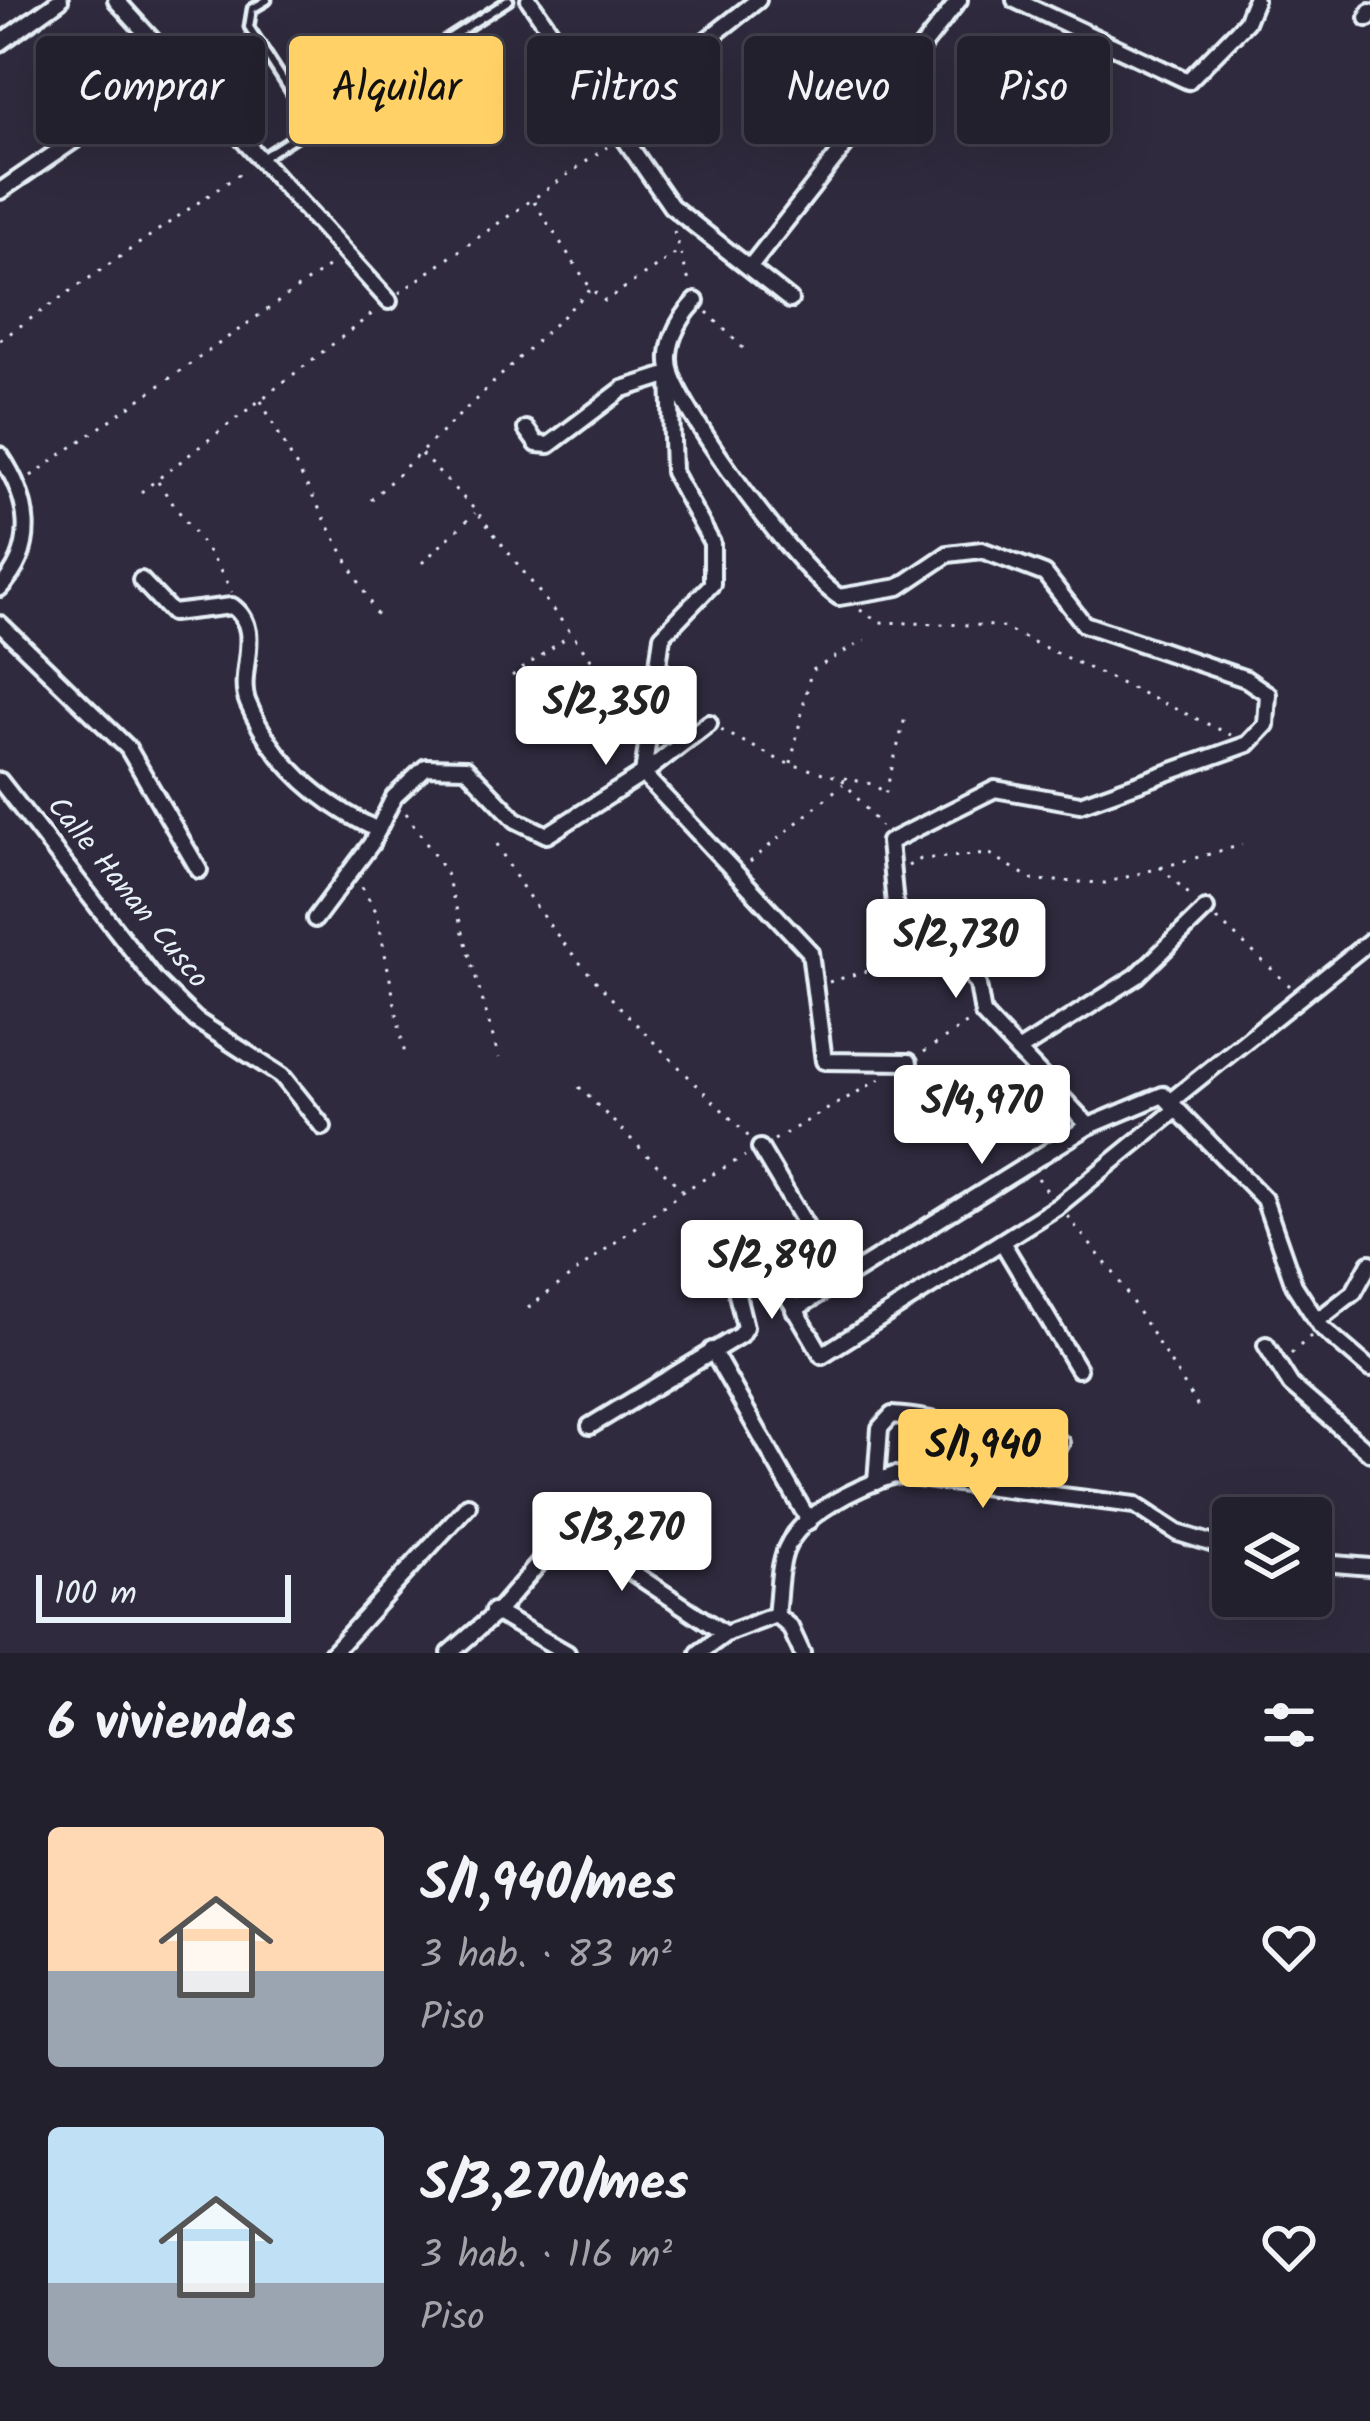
<!DOCTYPE html>
<html lang="es">
<head>
<meta charset="utf-8">
<style>
	:root { --surface:#23202e; --page:#2f2d3a; --text:#f1f3f6; --muted:#a3a3aa; --line:#403e4a; --accent:#ffd166 }
	body { margin:0; font-family:Kalam,sans-serif; background:var(--page); color:var(--text); height:100vh; display:flex; flex-direction:column; font-size:45px; white-space:nowrap }
	* { box-sizing:border-box; margin:0 }
	p { font-size:39px; color:var(--muted) }
	.icon { flex:none; width:66px; height:66px; fill:none; stroke:currentColor; stroke-width:2; stroke-linecap:round; stroke-linejoin:round }
	.map { position:relative; height:1653px; overflow:hidden }
	.side { display:flex; flex-direction:column; background:var(--surface); flex:1 }
	.side>* { flex:none }
	.hud { position:absolute; left:36px; top:36px; width:1299px; height:108px; display:flex; gap:24px }
	.controls { position:absolute; left:1212px; top:1497px; display:grid; gap:24px }
	.controls a { display:grid; place-items:center; width:120px; height:120px; border-radius:12px; background:var(--surface); box-shadow:0 12px 48px #0002,0 0 0 3px var(--line); font-size:60px }
	.scale { position:absolute; left:36px; bottom:30px; width:255px; box-sizing:border-box; padding-left:12px; border:6px solid #e8f1f8; border-top:0; font-size:33px; line-height:42px; white-space:nowrap; color:#e8f1f8; -webkit-text-stroke:9px #2f2a3d; paint-order:stroke }
	.price { position:absolute; translate:-50% -102px; padding:0 27px; border-radius:12px; background:#fff; color:#222; font-size:39px; line-height:78px; filter:drop-shadow(0 3px 6px #0008) }
	.price::after { content:''; position:absolute; left:50%; top:72px; width:36px; height:27px; margin-left:-18px; background:inherit; clip-path:polygon(0 0,100% 0,50% 100%) }
	.price.on { background:var(--accent); color:#111 }
	ul { padding:0; list-style:none }
	li { display:flex; align-items:center; gap:36px; height:300px; padding:0 48px }
	li span { display:grid; place-items:center; flex:none; width:336px; height:240px; border-radius:12px; color:#555 }
	li>.icon { margin-inline-start:auto }
	span .icon { width:144px; height:144px; fill:#fffc; stroke-width:1 }
	li b { font-size:51px }
	h2 { display:flex; justify-content:space-between; align-items:center; height:144px; padding:0 48px; font-size:51px }
	.tag { padding:0 42px; border-radius:12px; background:var(--surface); box-shadow:0 12px 48px #0002,0 0 0 3px var(--line); font-size:42px; line-height:108px }
	.tag.on { background:var(--accent); color:#111 }
	.map>svg:first-child { display:block }
	.lines { fill:none; stroke-linecap:round; stroke-linejoin:round }
	.service-casing { stroke:#e8f1f8; stroke-width:15 }
	.minor-casing { stroke:#e8f1f8; stroke-width:22 }
	.path { stroke:#e8f1f8; stroke-width:3; stroke-dasharray:3 9; stroke-linecap:butt }
	.service { stroke:#2f2a3d; stroke-width:6 }
	.minor { stroke:#2f2a3d; stroke-width:14 }
	.labels { text-anchor:middle; dominant-baseline:central; stroke-width:12; stroke-linejoin:round; paint-order:stroke }
	.street-label { font-size:30px; fill:#e8f1f8; stroke:#2f2a3d }
</style>
</head>
<body>
<div class="map">
<svg width="1370" height="1653" viewBox="0 0 1370 1653">
	<rect width="100%" height="100%" fill="#2f2a3d"/>
	<filter id="ink" filterUnits="userSpaceOnUse"><feTurbulence type="fractalNoise" baseFrequency=".00833" numOctaves="2"/><feDisplacementMap in="SourceGraphic" scale="24" xChannelSelector="R" yChannelSelector="G"/><feConvolveMatrix kernelMatrix="1 2 1 2 8 2 1 2 1" color-interpolation-filters="sRGB"/></filter>
	<g filter="url(#ink)">
		<g class="lines">
			<g class="service-casing">
				<g id="service">
					<polyline points="267,0 252,9 249,27 312,125"/>
					<polyline points="260,159 509,0"/>
				</g>
			</g>
			<g class="minor-casing">
				<g id="minor">
					<polyline points="116,0 389,301"/>
					<polyline points="529,0 671,206 790,300"/>
					<polyline points="1015,0 1188,81 1246,22 1255,0"/>
					<polyline points="1368,18 1370,12"/>
					<polyline points="0,43 60,0"/>
					<polyline points="608,117 758,0"/>
					<polyline points="0,191 178,69"/>
					<polyline points="750,267 959,0"/>
					<path d="M696,301C678,320 662,348 672,376C690,424 797,569 839,597L899,587L948,554L982,550L1045,574L1084,624L1246,679L1268,694L1266,725L1248,744L1080,804L995,789L889,842L895,905L914,930L969,971L978,985L983,1014L1089,1126"/>
					<path d="M0,455C29,498 39,547 0,588"/>
					<path d="M141,580L172,613L232,606C266,630 235,673 248,703C274,764 320,803 378,830"/>
					<polyline points="0,624 128,748 199,870"/>
					<polyline points="709,723 643,774 810,952 824,1061 909,1062"/>
					<polyline points="0,781 155,980 196,1020 282,1076 323,1127"/>
					<polyline points="315,919 371,844 394,797 426,767 466,768 516,820 547,835 643,774 662,636 712,584 712,543 673,472 670,374 623,389 549,445 537,444 526,429"/>
					<polyline points="1018,1051 1137,976 1206,909"/>
					<polyline points="1172,1100 1370,941"/>
					<polyline points="1002,1242 1078,1369"/>
					<polyline points="768,1263 822,1355 1058,1206 1177,1109"/>
					<polyline points="794,1310 1089,1126 1163,1095 1264,1199 1294,1285 1321,1327 1370,1369"/>
					<polyline points="1318,1320 1354,1292 1370,1263"/>
					<polyline points="1266,1345 1291,1385 1370,1453"/>
					<polyline points="712,1350 809,1521"/>
					<polyline points="590,1426 740,1335 745,1327 737,1294 748,1275 814,1239 760,1148"/>
					<path d="M876,1482L880,1428L892,1415C950,1418 1003,1445 1061,1443"/>
					<polyline points="548,1516 725,1634"/>
					<polyline points="1311,1562 1370,1567"/>
					<polyline points="493,1611 567,1653"/>
					<path d="M776,1615C779,1595 778,1567 786,1549C802,1512 859,1487 894,1475L1135,1505L1178,1533L1233,1550"/>
					<polyline points="332,1653 468,1505"/>
					<polyline points="450,1653 496,1613 567,1531"/>
					<polyline points="699,1653 725,1634 776,1615 790,1627 802,1653"/>
				</g>
			</g>
			<g class="path">
				<polyline points="534,202 591,289 605,301 678,252"/>
				<polyline points="674,231 690,285"/>
				<polyline points="399,293 607,147"/>
				<polyline points="707,312 749,354"/>
				<polyline points="0,340 245,170"/>
				<polyline points="261,401 380,621"/>
				<polyline points="421,454 477,512 609,682"/>
				<polyline points="31,476 332,264"/>
				<path d="M158,482C183,520 212,552 232,592"/>
				<polyline points="141,492 377,310"/>
				<polyline points="371,500 591,289"/>
				<polyline points="422,563 475,513"/>
				<polyline points="860,610 879,622 999,626 1231,735"/>
				<polyline points="512,676 570,635"/>
				<polyline points="721,730 783,762 841,778 881,827"/>
				<polyline points="791,763 811,671 865,640"/>
				<polyline points="844,778 876,785 885,795 906,714"/>
				<polyline points="406,813 446,873 499,1058"/>
				<path d="M497,844C557,957 660,1046 749,1137"/>
				<polyline points="750,862 843,784"/>
				<polyline points="908,866 921,859 990,854 1033,880 1105,883 1242,845"/>
				<polyline points="1160,867 1192,897"/>
				<polyline points="362,887 377,913 406,1060"/>
				<polyline points="1217,919 1290,986"/>
				<polyline points="829,982 923,954"/>
				<polyline points="924,1052 971,1021"/>
				<polyline points="579,1087 682,1190"/>
				<polyline points="774,1140 880,1079"/>
				<polyline points="1038,1178 1050,1195"/>
				<polyline points="1067,1216 1116,1276 1200,1410"/>
				<polyline points="528,1308 683,1191 745,1156"/>
				<polyline points="1291,1354 1311,1336"/>
			</g>
			<use href="#service" class="service"/>
			<use href="#minor" class="minor"/>
		</g>
	</g>
	<g class="labels">
		<g class="street-label">
			<text transform="translate(127 893) rotate(51)">Calle Hanan Cusco</text>
		</g>
	</g>
</svg>
<div class="controls">
<a><svg class="icon" aria-label="layers" viewBox="0 0 24 24"><path d="M12 4l9 5-9 5-9-5zM3 14l9 5 9-5"/></svg></a>
</div>
<div class="scale">100 m</div>
<b class="price" style="left:606px;top:768px">S/2,350</b>
<b class="price" style="left:956px;top:1001px">S/2,730</b>
<b class="price" style="left:982px;top:1167px">S/4,970</b>
<b class="price" style="left:772px;top:1322px">S/2,890</b>
<b class="price on" style="left:983px;top:1511px">S/1,940</b>
<b class="price" style="left:622px;top:1594px">S/3,270</b>
<div class="hud">
<a class="tag">Comprar</a>
<a class="tag on">Alquilar</a>
<a class="tag">Filtros</a>
<a class="tag">Nuevo</a>
<a class="tag">Piso</a>
</div>
</div>
<section class="side">
<h2>6 viviendas<svg class="icon" aria-label="filters" viewBox="0 0 24 24"><path d="M4 7h16M4 17h16"/><circle cx="9" cy="7" r="2"/><circle cx="15" cy="17" r="2"/></svg></h2>
<ul>
<li><span style="background:linear-gradient(#ffd9b3 60%,#9aa5b1 0)"><svg class="icon" aria-label="home" viewBox="0 0 24 24"><path d="M3 11l9-7 9 7M6 9v11h12V9"/></svg></span><div><b>S/1,940/mes</b><p>3 hab. · 83 m²</p><p>Piso</p></div><svg class="icon" aria-label="heart" viewBox="0 0 24 24"><path d="M12 20l-8-8c-3-5 5-10 8-4 3-6 11-1 8 4z"/></svg></li>
<li><span style="background:linear-gradient(#bfe0f5 65%,#9aa5b1 0)"><svg class="icon" aria-label="home" viewBox="0 0 24 24"><path d="M3 11l9-7 9 7M6 9v11h12V9"/></svg></span><div><b>S/3,270/mes</b><p>3 hab. · 116 m²</p><p>Piso</p></div><svg class="icon" aria-label="heart" viewBox="0 0 24 24"><path d="M12 20l-8-8c-3-5 5-10 8-4 3-6 11-1 8 4z"/></svg></li>
</ul>
</section>
</body>
</html>
